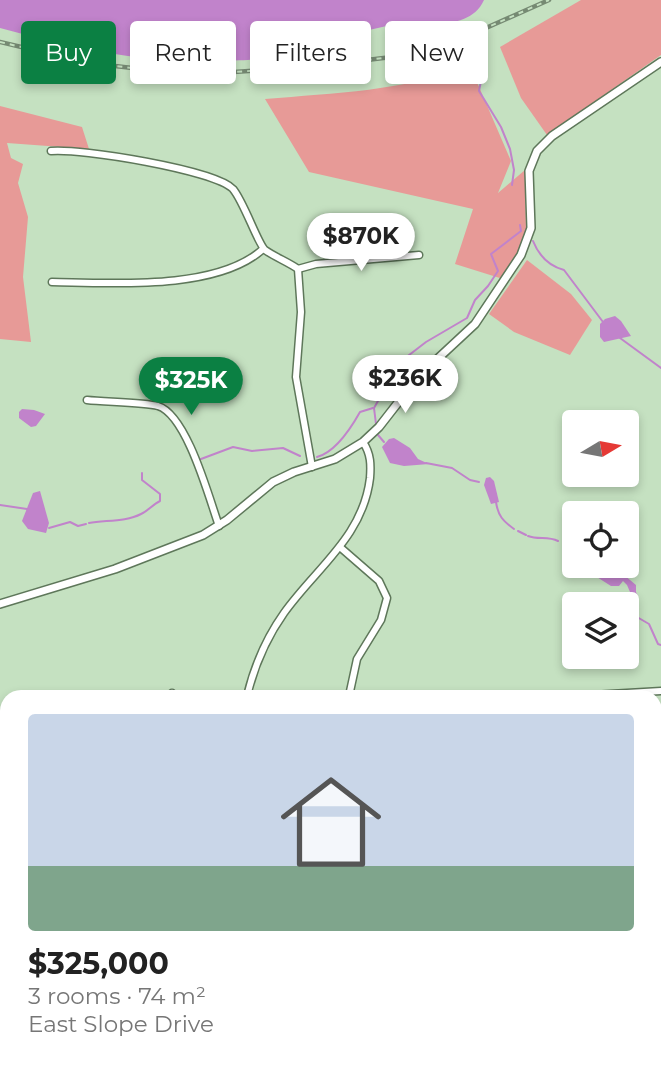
<!DOCTYPE html>
<html lang="en">
<head>
<meta charset="utf-8">
<style>
	:root { --surface:#fff; --page:#f2f2f2; --text:#222; --muted:#767676; --accent:#0b8043 }
	body { margin:0; font-family:Montserrat,sans-serif; background:var(--page); color:var(--text); height:100vh; display:flex; flex-direction:column; font-size:26px; white-space:nowrap }
	* { box-sizing:border-box; margin:0 }
	p { font-size:23px; color:var(--muted) }
	.icon { flex:none; width:38px; height:38px; fill:none; stroke:currentColor; stroke-width:2; stroke-linecap:round; stroke-linejoin:round }
	.map { position:relative; flex:1; overflow:hidden }
	.details { position:absolute; left:0px; top:690px; width:662px; height:387px; display:flex; flex-direction:column; background:var(--surface); border-radius:21px 21px 0 0; box-shadow:0 4px 10px #0003 }
	.details>* { flex:none }
	.top-card { position:absolute; left:21px; top:21px; width:620px; height:63px; display:flex; gap:14px }
	.needle { width:46px; rotate:80deg }
	.fabs { position:absolute; left:562px; top:410px; display:grid; gap:14px }
	.fabs a { display:grid; place-items:center; width:77px; height:77px; border-radius:7px; background:var(--surface); box-shadow:0 4px 10px #0003; font-size:35px }
	.price { position:absolute; translate:-50% -60px; padding:0 16px; border-radius:24px; background:#fff; color:#222; font-size:23px; line-height:46px; filter:drop-shadow(0 2px 4px #0008) }
	.price::after { content:''; position:absolute; left:50%; top:42px; width:21px; height:16px; margin-left:-10px; background:inherit; clip-path:polygon(0 0,100% 0,50% 100%) }
	.price.active { background:var(--accent); color:#fff }
	ul { padding:0; list-style:none }
	li { display:grid; align-content:center; gap:14px; height:371px; padding:0 28px }
	li span { display:grid; place-items:center; height:217px; border-radius:7px; color:#555 }
	li>.icon { margin-inline-start:auto }
	span .icon { width:126px; height:126px; fill:#fffc; stroke-width:1 }
	li b { font-size:30px }
	.chip { padding:0 24px; border-radius:7px; background:var(--surface); box-shadow:0 4px 10px #0003; font-size:24px; line-height:63px }
	.chip.active { background:var(--accent); color:#fff }
	.map>svg:first-child { display:block }
	.green { fill:#e79a97 }
	.water { fill:#c183cb }
	.lines { fill:none; stroke-linecap:round; stroke-linejoin:round }
	.stream { stroke:#c183cb; stroke-width:2 }
	.minor-casing { stroke:#5e775a; stroke-width:9 }
	.major-casing { stroke:#5e775a; stroke-width:10 }
	.minor { stroke:#fff; stroke-width:6 }
	.major { stroke:#fff; stroke-width:7 }
	.rail-casing { stroke:#768a73; stroke-width:4.5 }
	.rail { stroke:#c5e1c1; stroke-width:2; stroke-dasharray:5; stroke-linecap:butt }
</style>
</head>
<body>
<div class="map">
<svg width="661" height="1075" viewBox="0 0 661 1075">
	<rect width="100%" height="100%" fill="#c5e1c1"/>
	<g class="green">
		<polygon points="581,0 661,0 661,55 547,135 521,98 500,47"/>
		<path d="M470,66L511,161L498,193L525,170L526,231L520,249L503,279L455,264L473,209L309,172L265,99C335,93 404,91 470,66Z"/>
		<polygon points="0,106 82,127 89,149 7,143 11,158 23,164 18,183 28,217 23,277 31,342 0,339"/>
		<polygon points="527,260 571,294 592,320 570,355 514,332 489,314"/>
	</g>
	<g class="water">
		<path d="M0,0H484C475,20 455,22 435,26L434,30L421,34L418,30L391,25L356,33L330,36L304,49C288,39 275,53 259,58C248,61 234,60 222,61C147,65 72,47 0,28Z"/>
		<polygon points="615,316 621,321 631,336 604,342 600,337 600,324 605,319"/>
		<polygon points="22,409 34,410 45,414 36,426 31,427 19,418 19,412"/>
		<polygon points="394,438 410,448 418,459 429,464 404,466 390,463 382,447 389,439"/>
		<polygon points="490,477 494,481 499,502 491,504 484,485 486,478"/>
		<polygon points="40,491 49,523 46,533 28,529 22,521 33,493"/>
		<polygon points="578,565 612,565 636,585 636,592 638,596 633,599 627,585 623,581 619,586 611,586"/>
	</g>
	<g class="lines">
		<g class="stream">
			<polyline points="439,55 437,61 442,65 451,65 457,69 474,70 481,81 479,91 501,127 510,149 514,170 512,185"/>
			<path d="M533,241C539,256 549,266 564,270L603,322"/>
			<polyline points="620,338 661,368"/>
			<polyline points="376,424 374,408 400,362 426,342 467,318 475,300 488,286 498,271 491,254 521,231 520,225"/>
			<polyline points="378,435 384,442"/>
			<path d="M317,457C336,452 351,428 360,412L373,408"/>
			<polyline points="201,459 233,447 252,451 283,448 300,456"/>
			<polyline points="426,463 452,468 470,480 479,482"/>
			<path d="M496,502C498,516 503,521 514,529"/>
			<polyline points="0,505 27,509"/>
			<path d="M89,523C105,520 126,522 141,514C148,511 152,505 160,501V494L142,480V473"/>
			<polyline points="49,528 70,522 78,526 86,524"/>
			<polyline points="518,531 526,535"/>
			<path d="M528,536C538,540 548,536 558,541"/>
			<polyline points="635,596 633,609 637,617 649,624 658,644 661,645"/>
		</g>
		<g class="minor-casing">
			<g id="minor">
				<path d="M51,151C80,148 215,170 233,189C244,202 258,244 265,250C275,257 288,262 298,269L301,312L296,377L312,467"/>
				<polyline points="298,269 316,264 419,255"/>
				<path d="M52,282C111,283 217,291 263,249"/>
				<path d="M87,400C105,402 143,402 158,406C187,415 209,498 219,526"/>
				<polyline points="341,548 379,581 387,598 381,620 357,659 349,696"/>
				<polyline points="172,693 175,696"/>
				<path d="M247,696C254,667 267,637 284,613C316,568 363,537 370,478C371,465 371,454 363,442"/>
				<polyline points="576,696 661,691"/>
				<polyline points="654,737 661,748"/>
				<polyline points="654,792 661,788"/>
				<polyline points="472,1069 474,1075"/>
				<polyline points="624,1069 626,1075"/>
				<polyline points="231,1075 240,1069"/>
			</g>
		</g>
		<g class="major-casing">
			<polyline id="major" points="0,604 115,569 203,535 227,520 273,482 294,472 335,459 363,442 379,427 418,377 475,324 521,255 531,228 529,171 537,151 552,136 661,62"/>
		</g>
		<use href="#minor" class="minor"/>
		<use href="#major" class="major"/>
		<g class="rail-casing">
			<polyline id="rail" points="0,42 89,63 141,69 234,72 309,67 400,56 459,40 549,0"/>
		</g>
		<use href="#rail" class="rail"/>
	</g>
</svg>
<div class="fabs">
<a><svg class="needle" viewBox="-14 -14 28 28"><path d="M0-13l5 13h-10z" fill="#e53935"/><path d="M0 13l5-13h-10z" fill="#767676"/></svg></a>
<a><svg class="icon" aria-label="locate" viewBox="0 0 24 24"><circle cx="12" cy="12" r="6"/><path d="M12 2v4M12 18v4M2 12h4M18 12h4"/></svg></a>
<a><svg class="icon" aria-label="layers" viewBox="0 0 24 24"><path d="M12 4l9 5-9 5-9-5zM3 14l9 5 9-5"/></svg></a>
</div>
<b class="price" style="left:361px;top:273px">$870K</b>
<b class="price" style="left:405px;top:415px">$236K</b>
<b class="price active" style="left:191px;top:417px">$325K</b>
<div class="top-card">
<a class="chip active">Buy</a>
<a class="chip">Rent</a>
<a class="chip">Filters</a>
<a class="chip">New</a>
</div>
<section class="details">
<ul>
<li><span style="background:linear-gradient(#c9d6e8 70%,#7fa58c 0)"><svg class="icon" aria-label="home" viewBox="0 0 24 24"><path d="M3 11l9-7 9 7M6 9v11h12V9"/></svg></span><div><b>$325,000</b><p>3 rooms · 74 m²</p><p>East Slope Drive</p></div></li>
</ul>
</section>
</div>
</body>
</html>
